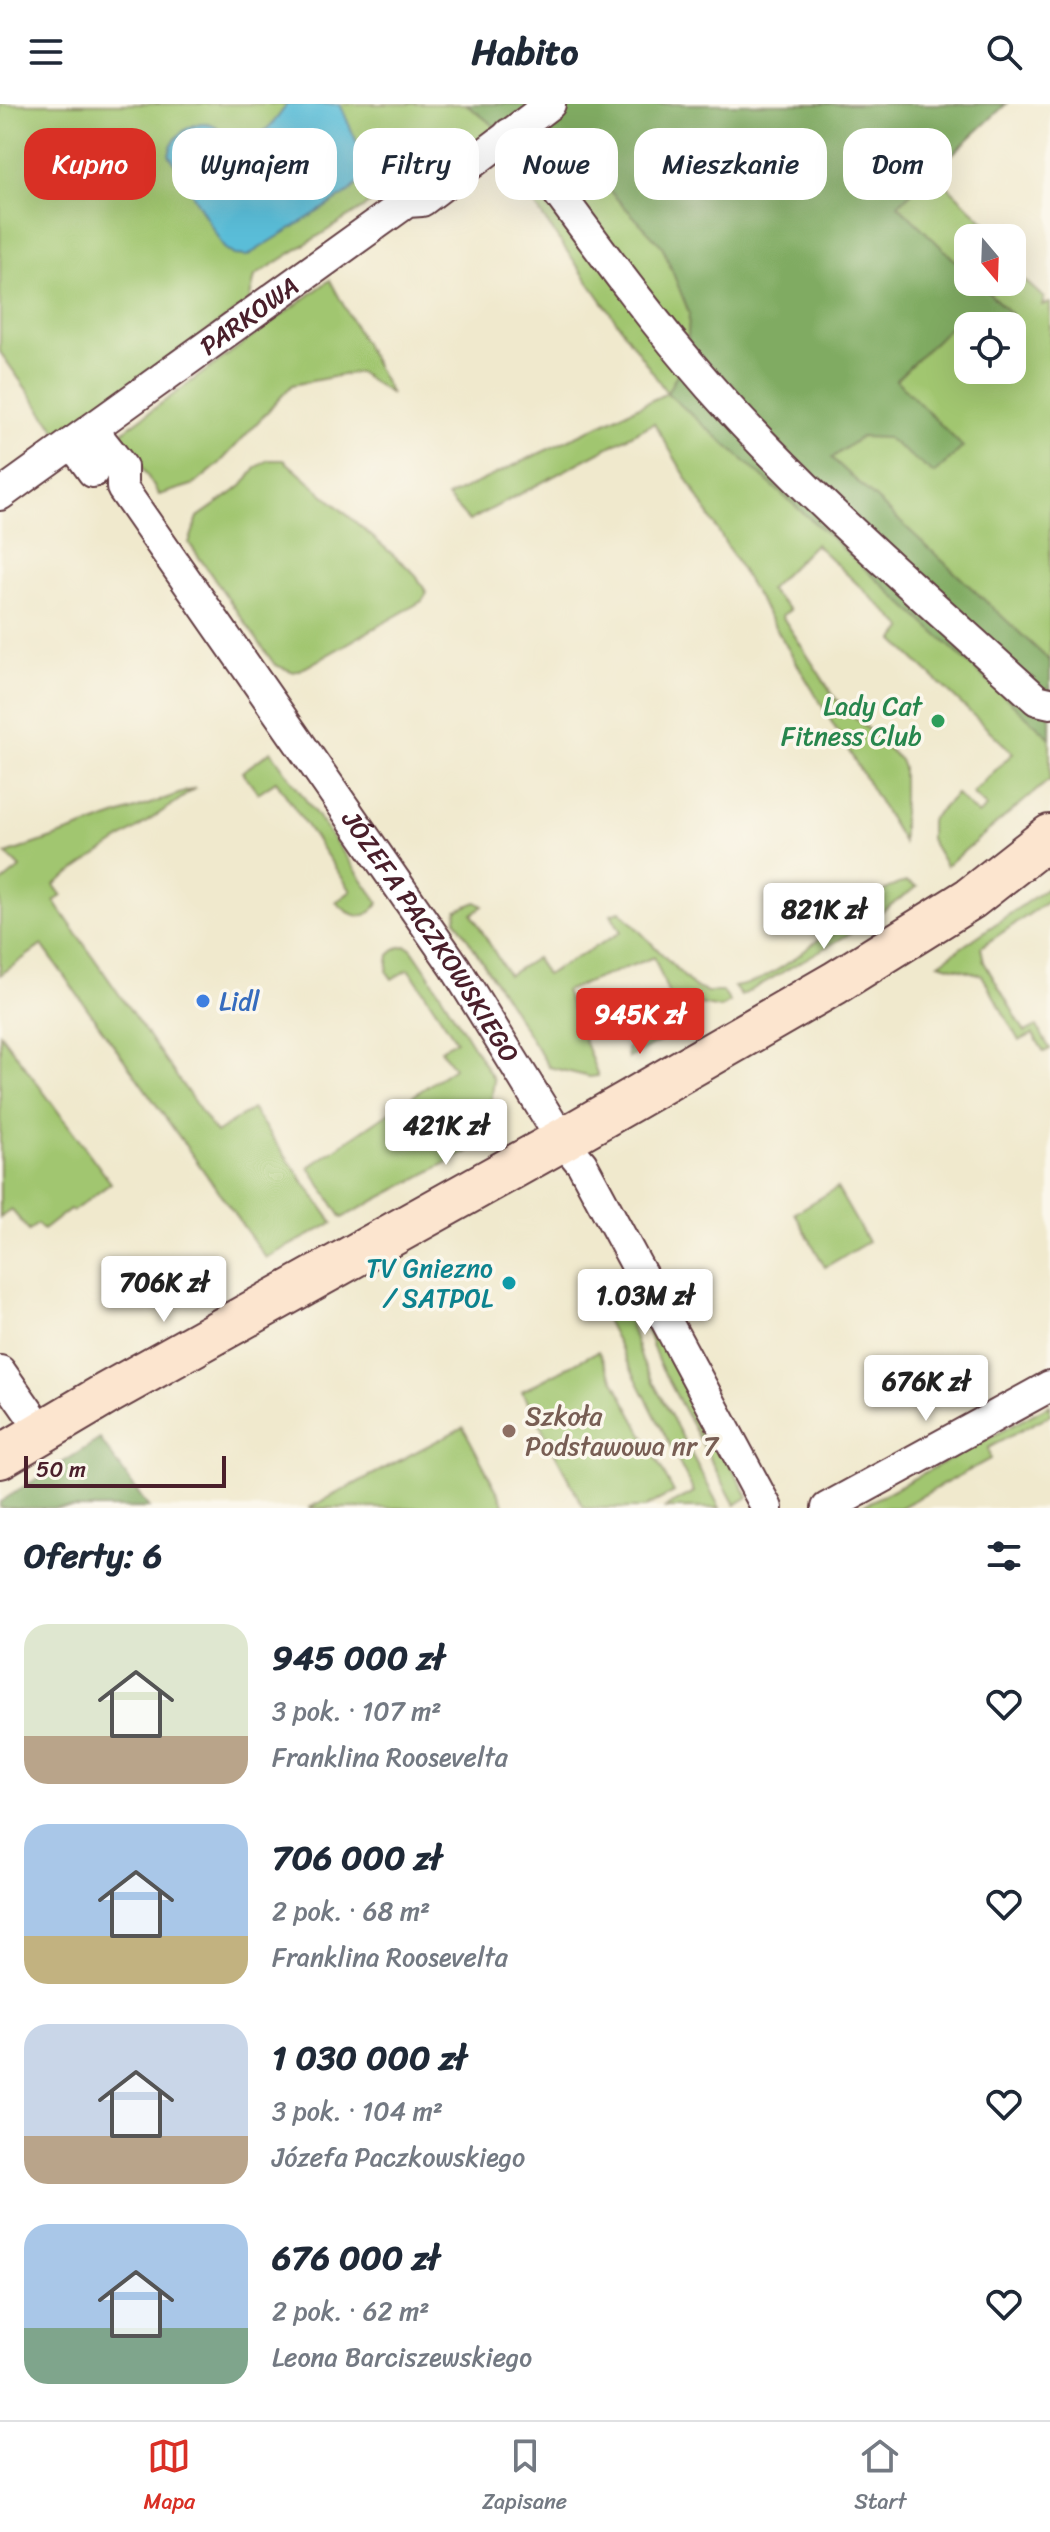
<!DOCTYPE html>
<html lang="pl">
<head>
<meta charset="utf-8">
<style>
	:root { --surface:#fff; --page:#f6f6f7; --text:#1f2937; --muted:#747a83; --line:#e0e1e3; --accent:#d93025 }
	body { margin:0; font-family:Sriracha,sans-serif; background:var(--page); color:var(--text); height:100vh; display:flex; flex-direction:column; font-size:30px; white-space:nowrap }
	* { box-sizing:border-box; margin:0 }
	p { font-size:26px; color:var(--muted) }
	.icon { flex:none; width:44px; height:44px; fill:none; stroke:currentColor; stroke-width:2; stroke-linecap:round; stroke-linejoin:round }
	.map { position:relative; height:1404px; overflow:hidden }
	.panel { display:flex; flex-direction:column; background:var(--surface); flex:1 }
	.panel>* { flex:none }
	.guide { position:absolute; left:24px; top:24px; width:1002px; height:72px; display:flex; gap:16px }
	.needle { width:52px; rotate:161deg }
	.buttons { position:absolute; left:954px; top:120px; display:grid; gap:16px }
	.buttons a { display:grid; place-items:center; width:72px; height:72px; border-radius:16px; background:var(--surface); box-shadow:0 8px 32px #0002; font-size:40px }
	.scale { position:absolute; left:24px; bottom:20px; width:202px; box-sizing:border-box; padding-left:8px; border:4px solid #4a1f2b; border-top:0; font-size:22px; line-height:28px; white-space:nowrap; color:#4a1f2b; -webkit-text-stroke:6px #fbf7ec; paint-order:stroke }
	.price { position:absolute; translate:-50% -68px; padding:0 18px; border-radius:8px; background:#fff; color:#222; font-size:26px; line-height:52px; filter:drop-shadow(0 2px 4px #0008) }
	.price::after { content:''; position:absolute; left:50%; top:48px; width:24px; height:18px; margin-left:-12px; background:inherit; clip-path:polygon(0 0,100% 0,50% 100%) }
	.price.selected { background:var(--accent); color:#fff }
	ul { padding:0; list-style:none }
	li { display:flex; align-items:center; gap:24px; height:200px; padding:0 24px }
	li span { display:grid; place-items:center; flex:none; width:224px; height:160px; border-radius:24px; color:#555 }
	li>.icon { margin-inline-start:auto }
	span .icon { width:96px; height:96px; fill:#fffc; stroke-width:1 }
	li b { font-size:34px }
	h2 { display:flex; justify-content:space-between; align-items:center; height:96px; padding:0 24px; font-size:34px }
	.tag { padding:0 28px; border-radius:24px; background:var(--surface); box-shadow:0 8px 32px #0002; font-size:28px; line-height:72px }
	.tag.selected { background:var(--accent); color:#fff }
	header { display:flex; justify-content:space-between; align-items:center; height:104px; padding:0 24px; background:var(--surface); font-size:36px; font-weight:700 }
	.tabs { display:flex; justify-content:space-around; align-items:center; height:112px; border-top:2px solid var(--line); background:var(--surface); font-size:22px; color:var(--muted) }
	.tabs a { display:grid; justify-items:center; gap:4px }
	.tabs .selected { color:var(--accent) }
	.map>svg:first-child { display:block }
	.green { fill:#a1c670; stroke:#76724e; stroke-width:2; fill-rule:evenodd }
	.forest { fill:#80ab62; stroke:#656546; stroke-width:2 }
	.water { fill:#5abdd8; stroke:#526e82; stroke-width:2 }
	.lines { fill:none; stroke-linecap:round; stroke-linejoin:round }
	.street-casing { stroke:#633d43; stroke-width:34 }
	.secondary-casing { stroke:#633d43; stroke-width:46 }
	.street { stroke:#fff; stroke-width:30 }
	.secondary { stroke:#fce5cf; stroke-width:42 }
	.leisure-dot { fill:#2e9e5b; stroke:#fbf7ec; stroke-width:3 }
	.shop-dot { fill:#3f7fe0; stroke:#fbf7ec; stroke-width:3 }
	.culture-dot { fill:#0f9aa8; stroke:#fbf7ec; stroke-width:3 }
	.education-dot { fill:#8d6e63; stroke:#fbf7ec; stroke-width:3 }
	.labels { text-anchor:middle; dominant-baseline:central; stroke-width:7; stroke-linejoin:round; paint-order:stroke }
	.street-label { font-size:26px; fill:#4a1f2b; stroke:#fbf7ec }
	.leisure-label { font-size:26px; fill:#27864d; stroke:#fbf7ec; text-anchor:end }
	.shop-label { font-size:26px; fill:#366cbe; stroke:#fbf7ec; text-anchor:start }
	.culture-label { font-size:26px; fill:#0d838f; stroke:#fbf7ec; text-anchor:end }
	.education-label { font-size:26px; fill:#785e54; stroke:#fbf7ec; text-anchor:start }
</style>
</head>
<body>
<header><svg class="icon" aria-label="menu" viewBox="0 0 24 24"><path d="M4 6h16M4 12h16M4 18h16"/></svg>Habito<svg class="icon" aria-label="search" viewBox="0 0 24 24"><circle cx="10" cy="10" r="6"/><path d="M15 15l6 6"/></svg></header>
<div class="map">
<svg width="1050" height="1404" viewBox="0 0 1050 1404">
	<rect width="100%" height="100%" fill="#fbf7ec"/>
	<filter id="ink" filterUnits="userSpaceOnUse"><feTurbulence type="fractalNoise" baseFrequency=".0125" numOctaves="2"/><feDisplacementMap in="SourceGraphic" scale="16" xChannelSelector="R" yChannelSelector="G"/><feConvolveMatrix kernelMatrix="1 2 1 2 8 2 1 2 1" color-interpolation-filters="sRGB"/></filter>
	<filter id="wash" filterUnits="userSpaceOnUse"><feTurbulence type="fractalNoise" baseFrequency=".006" numOctaves="4" result="noise"/><feDisplacementMap in="SourceGraphic" scale="32" xChannelSelector="R" yChannelSelector="G"/><feGaussianBlur stdDeviation="1.8" result="paint"/><feColorMatrix in="noise" values="0 0 0 0 0 0 0 0 0 0 0 0 0 0 0 0 0 1.4 0 .05"/><feComposite in="paint" operator="in"/></filter>
	<g filter="url(#wash)">
		<rect width="100%" height="100%" fill="#f0e9cd"/>
		<g class="green">
			<path d="M0,0H1006L933,68L1001,134H968V178H1012V155L1021,173L1044,194L1042,201L1050,199V678L1048,677L946,762L930,735V716L956,690L978,711L987,703L972,689L1013,649L894,536L904,524L815,440L769,486L790,506L782,512L835,594L900,656L903,664V738L654,319L469,417L447,393L667,289L500,52L480,36L409,84L385,90L255,172L249,198L59,331L0,248ZM968,222H1012V266H968Z"/>
			<polygon points="330,176 391,290 358,268 292,281 218,361 195,380 159,391 121,329"/>
			<polygon points="269,356 284,356 414,469 427,489 422,497 306,563 294,568 275,561 189,439 198,413 242,382 257,363"/>
			<path d="M271,647L379,799C365,819 351,813 336,798L351,787L276,677L258,689L242,668Z"/>
			<path d="M196,684C149,718 101,747 54,781L62,792L54,797L216,1029L252,1005L333,1119L266,1154L42,841L0,871V780L20,764L6,750Z"/>
			<path d="M907,778L917,783L849,830L741,892L734,883C784,876 830,820 874,793C885,786 894,780 907,778Z"/>
			<polygon points="1050,782 1050,796 981,843 984,858 1025,928 1037,922 1050,945 1044,948 1033,930 1019,937 982,871 939,859"/>
			<polygon points="476,798 483,802 472,810 508,871 536,854 546,871 621,828 611,810 620,807 694,883 707,888 723,888 730,898 720,904 675,895 669,891 654,853 565,887 598,972 590,973 549,963 456,816 457,806"/>
			<polygon points="405,842 411,844 424,863 494,976 486,1038 342,1114 309,1063 454,964 441,946 456,936 409,865 392,875 387,868 389,851 397,844"/>
			<polygon points="0,929 111,1079 73,1107 70,1105 43,1126 37,1120 29,1127 11,1105 0,1114"/>
			<polygon points="837,1084 868,1138 825,1163 795,1109"/>
			<polygon points="619,1183 642,1257 720,1404 664,1404 694,1388 601,1206 618,1196 612,1185"/>
			<polygon points="641,1196 748,1393 735,1401 658,1257 638,1201"/>
			<polygon points="598,1247 674,1388 644,1404 584,1404 522,1287"/>
			<polygon points="1050,1301 1050,1311 988,1344 990,1355 900,1404 859,1404"/>
			<polygon points="463,1323 506,1404 309,1404"/>
		</g>
		<g class="forest">
			<polygon points="466,0 1006,0 898,101 968,169 968,178 978,178 1014,213 1004,222 980,222 965,208 896,276 963,343 934,370 887,334 861,333 832,354 1050,557 1050,634 826,429 667,289 687,251 689,209 662,142 600,77 556,56 532,39 512,36"/>
			<polygon points="677,919 688,922 628,955 627,945 634,934"/>
			<polygon points="100,1335 149,1404 0,1404 0,1398"/>
		</g>
		<path class="water" d="M287,0H340L366,59L363,75L348,89L247,152L234,151L224,144L169,50C173,32 191,16 211,21C221,24 228,35 238,36C260,38 277,16 287,0Z"/>
	</g>
	<g filter="url(#ink)">
		<g class="lines">
			<g class="street-casing">
				<g id="street">
					<path d="M509,30L531,52C589,130 645,209 709,282C809,395 926,494 1037,596L1050,599"/>
					<path id="s1" d="M92,325L122,363V384L455,863L562,1036L582,1060L767,1404"/>
					<path id="s2" d="M72,339L407,98L422,97L550,0"/>
					<polyline points="0,391 72,339 93,368"/>
					<polyline points="0,1267 42,1327"/>
					<polyline points="827,1404 1050,1282"/>
				</g>
			</g>
			<g class="secondary-casing">
				<polyline id="secondary" points="0,1353 108,1289 562,1036 835,879 971,794 1050,732"/>
			</g>
			<use href="#street" class="street"/>
			<use href="#secondary" class="secondary"/>
		</g>
	</g>
	<circle class="leisure-dot" cx="938" cy="617" r="8"/>
	<circle class="shop-dot" cx="203" cy="897" r="8"/>
	<circle class="culture-dot" cx="509" cy="1179" r="8"/>
	<circle class="education-dot" cx="509" cy="1327" r="8"/>
	<g class="labels">
		<g class="street-label">
			<text stroke="none"><textPath href="#s2" startOffset="218">PARKOWA</textPath></text>
			<text stroke="none"><textPath href="#s1" startOffset="614">JÓZEFA PACZKOWSKIEGO</textPath></text>
		</g>
		<g class="leisure-label">
			<text x="922" y="602">Lady Cat<tspan x="922" dy="30">Fitness Club</tspan></text>
		</g>
		<g class="shop-label">
			<text x="219" y="897">Lidl</text>
		</g>
		<g class="culture-label">
			<text x="493" y="1164">TV Gniezno<tspan x="493" dy="30">/ SATPOL</tspan></text>
		</g>
		<g class="education-label">
			<text x="525" y="1312">Szkoła<tspan x="525" dy="30">Podstawowa nr 7</tspan></text>
		</g>
	</g>
</svg>
<div class="buttons">
<a><svg class="needle" viewBox="-14 -14 28 28"><path d="M0-13l5 13h-10z" fill="#e53935"/><path d="M0 13l5-13h-10z" fill="#747a83"/></svg></a>
<a><svg class="icon" aria-label="locate" viewBox="0 0 24 24"><circle cx="12" cy="12" r="6"/><path d="M12 2v4M12 18v4M2 12h4M18 12h4"/></svg></a>
</div>
<div class="scale">50 m</div>
<b class="price" style="left:824px;top:847px">821K zł</b>
<b class="price selected" style="left:640px;top:952px">945K zł</b>
<b class="price" style="left:446px;top:1063px">421K zł</b>
<b class="price" style="left:164px;top:1220px">706K zł</b>
<b class="price" style="left:645px;top:1233px">1.03M zł</b>
<b class="price" style="left:926px;top:1319px">676K zł</b>
<div class="guide">
<a class="tag selected">Kupno</a>
<a class="tag">Wynajem</a>
<a class="tag">Filtry</a>
<a class="tag">Nowe</a>
<a class="tag">Mieszkanie</a>
<a class="tag">Dom</a>
</div>
</div>
<section class="panel">
<h2>Oferty: 6<svg class="icon" aria-label="filters" viewBox="0 0 24 24"><path d="M4 7h16M4 17h16"/><circle cx="9" cy="7" r="2"/><circle cx="15" cy="17" r="2"/></svg></h2>
<ul>
<li><span style="background:linear-gradient(#dfe7d0 70%,#b9a48a 0)"><svg class="icon" aria-label="home" viewBox="0 0 24 24"><path d="M3 11l9-7 9 7M6 9v11h12V9"/></svg></span><div><b>945 000 zł</b><p>3 pok. · 107 m²</p><p>Franklina Roosevelta</p></div><svg class="icon" aria-label="heart" viewBox="0 0 24 24"><path d="M12 20l-8-8c-3-5 5-10 8-4 3-6 11-1 8 4z"/></svg></li>
<li><span style="background:linear-gradient(#a9c7e8 70%,#c2b280 0)"><svg class="icon" aria-label="home" viewBox="0 0 24 24"><path d="M3 11l9-7 9 7M6 9v11h12V9"/></svg></span><div><b>706 000 zł</b><p>2 pok. · 68 m²</p><p>Franklina Roosevelta</p></div><svg class="icon" aria-label="heart" viewBox="0 0 24 24"><path d="M12 20l-8-8c-3-5 5-10 8-4 3-6 11-1 8 4z"/></svg></li>
<li><span style="background:linear-gradient(#c9d6e8 70%,#b9a48a 0)"><svg class="icon" aria-label="home" viewBox="0 0 24 24"><path d="M3 11l9-7 9 7M6 9v11h12V9"/></svg></span><div><b>1 030 000 zł</b><p>3 pok. · 104 m²</p><p>Józefa Paczkowskiego</p></div><svg class="icon" aria-label="heart" viewBox="0 0 24 24"><path d="M12 20l-8-8c-3-5 5-10 8-4 3-6 11-1 8 4z"/></svg></li>
<li><span style="background:linear-gradient(#a9c7e8 65%,#7fa58c 0)"><svg class="icon" aria-label="home" viewBox="0 0 24 24"><path d="M3 11l9-7 9 7M6 9v11h12V9"/></svg></span><div><b>676 000 zł</b><p>2 pok. · 62 m²</p><p>Leona Barciszewskiego</p></div><svg class="icon" aria-label="heart" viewBox="0 0 24 24"><path d="M12 20l-8-8c-3-5 5-10 8-4 3-6 11-1 8 4z"/></svg></li>
</ul>
</section>
<nav class="tabs">
<a class="selected"><svg class="icon" aria-label="map" viewBox="0 0 24 24"><path d="M3 6l6-2 6 2 6-2v14l-6 2-6-2-6 2zM9 4v14M15 6v14"/></svg>Mapa</a>
<a><svg class="icon" aria-label="saved" viewBox="0 0 24 24"><path d="M7 4h10v16l-5-4-5 4z"/></svg>Zapisane</a>
<a><svg class="icon" aria-label="home" viewBox="0 0 24 24"><path d="M3 11l9-7 9 7M6 9v11h12V9"/></svg>Start</a>
</nav>
</body>
</html>
